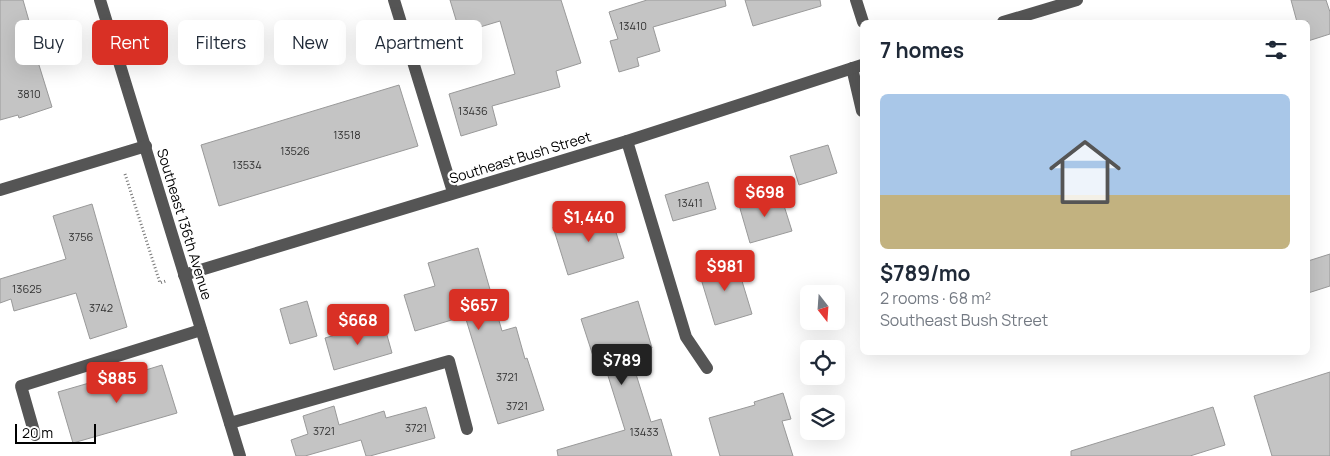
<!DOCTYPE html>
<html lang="en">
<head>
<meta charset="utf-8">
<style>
	:root { --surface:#fff; --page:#f6f6f7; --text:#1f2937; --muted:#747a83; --accent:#d93025 }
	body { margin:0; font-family:Manrope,sans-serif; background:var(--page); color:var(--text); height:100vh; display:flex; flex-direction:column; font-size:19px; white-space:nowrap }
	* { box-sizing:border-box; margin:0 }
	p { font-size:16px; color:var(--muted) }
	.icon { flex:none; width:28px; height:28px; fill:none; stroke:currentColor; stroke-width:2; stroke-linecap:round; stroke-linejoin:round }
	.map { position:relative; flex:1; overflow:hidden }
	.panel { position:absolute; left:860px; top:20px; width:450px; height:335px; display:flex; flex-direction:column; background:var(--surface); border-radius:8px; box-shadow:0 5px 20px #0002 }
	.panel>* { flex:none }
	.guide { position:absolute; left:15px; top:20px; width:475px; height:45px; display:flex; gap:10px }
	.needle { width:32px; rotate:163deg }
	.controls { position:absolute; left:800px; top:285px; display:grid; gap:10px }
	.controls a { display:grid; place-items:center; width:45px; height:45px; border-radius:8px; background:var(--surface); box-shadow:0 5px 20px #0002; font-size:25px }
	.scale { position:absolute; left:15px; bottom:12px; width:81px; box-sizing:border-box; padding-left:5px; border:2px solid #000; border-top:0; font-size:14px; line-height:18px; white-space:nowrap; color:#000; -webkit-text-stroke:4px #fff; paint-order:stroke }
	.price { position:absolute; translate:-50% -42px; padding:0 11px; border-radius:5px; background:var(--accent); color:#fff; font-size:16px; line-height:32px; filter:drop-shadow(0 1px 2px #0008) }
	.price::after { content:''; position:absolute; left:50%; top:30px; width:15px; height:11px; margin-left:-8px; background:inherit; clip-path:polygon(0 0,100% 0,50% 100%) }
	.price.selected { background:#222; color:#fff }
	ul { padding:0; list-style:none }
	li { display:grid; align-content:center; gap:10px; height:265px; padding:0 20px }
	li span { display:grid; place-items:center; height:155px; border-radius:8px; color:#555 }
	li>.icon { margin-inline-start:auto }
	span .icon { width:90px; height:90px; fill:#fffc; stroke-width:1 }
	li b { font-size:21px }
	h2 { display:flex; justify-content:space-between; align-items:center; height:60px; padding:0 20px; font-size:21px }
	.tag { padding:0 18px; border-radius:8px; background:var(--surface); box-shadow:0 5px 20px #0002; font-size:18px; line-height:45px }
	.tag.selected { background:var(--accent); color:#fff }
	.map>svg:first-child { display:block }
	.building { fill:#c4c4c4; stroke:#999 }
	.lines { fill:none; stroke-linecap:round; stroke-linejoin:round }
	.path { stroke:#777; stroke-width:3; stroke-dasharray:1 2.5; stroke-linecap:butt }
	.minor { stroke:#555; stroke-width:12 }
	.labels { text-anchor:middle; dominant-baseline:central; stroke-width:4.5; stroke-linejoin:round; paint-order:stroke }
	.number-label { font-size:11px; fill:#313131 }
	.street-label { font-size:14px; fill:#000; stroke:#fff }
</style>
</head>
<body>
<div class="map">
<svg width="1330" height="456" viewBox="0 0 1330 456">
	<rect width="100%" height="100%" fill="#fff"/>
	<g class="building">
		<polygon points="0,0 23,0 37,49 34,49 52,107 19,118 18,115 0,120"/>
		<polygon points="450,0 561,0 581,63 556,71 560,87 492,106 497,125 461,136 449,94 515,74 500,21 460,33"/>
		<polygon points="647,0 725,0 726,6 653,27 660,51 637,58 639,66 619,72 610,41 618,39 609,12"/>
		<polygon points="745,0 820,0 821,6 753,26"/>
		<polygon points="1291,0 1326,0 1330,12 1330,34 1308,41 1308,22 1297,22"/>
		<polygon points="399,85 418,146 219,206 201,145"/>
		<polygon points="828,145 837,173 799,185 790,156"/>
		<polygon points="708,182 716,209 673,221 665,195"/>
		<polygon points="780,193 792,231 750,243 739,205"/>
		<polygon points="92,204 127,327 90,339 76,293 14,311 11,299 0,303 0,279 66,259 53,216"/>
		<polygon points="609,210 624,258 568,275 553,227"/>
		<polygon points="478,248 502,331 516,327 525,359 527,358 544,410 498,424 465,316 415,331 404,295 435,286 428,263"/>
		<polygon points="1330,254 1330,286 1308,293 1308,261"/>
		<polygon points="735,258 752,314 715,325 698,269"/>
		<polygon points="307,301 317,336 290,344 280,309"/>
		<polygon points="638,301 652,348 630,355 651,422 661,419 672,456 558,456 557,450 625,430 604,363 596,365 581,319"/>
		<polygon points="383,321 392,353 334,370 325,338"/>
		<polygon points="162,365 177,413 73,443 58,392 96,381 97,385"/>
		<polygon points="1330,372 1330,456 1272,456 1254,396"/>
		<polygon points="783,393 791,419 782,421 793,456 720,456 709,418 755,405 754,402"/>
		<polygon points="334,406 339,425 384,411 386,418 426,407 435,438 370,456 366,456 361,440 305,456 296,456 291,440 308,434 303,416"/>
		<polygon points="1213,407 1225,445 1190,456 1071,456 1071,451"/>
	</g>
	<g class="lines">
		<polyline class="path" points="125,174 160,283 166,281"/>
		<g class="minor">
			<polyline points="100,0 240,456"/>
			<polyline points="394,0 453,192"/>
			<polyline points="856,0 863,22"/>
			<polyline points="1003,22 1077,0"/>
			<polyline points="852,68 862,111"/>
			<polyline points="627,141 686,337 707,368"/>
			<polyline points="0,190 146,146"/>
			<polyline points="184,275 627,141 862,65"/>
			<polyline points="230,423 449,361 467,429"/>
			<polyline points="35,435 21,386 201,330"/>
		</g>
	</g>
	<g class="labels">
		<g class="number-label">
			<text x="633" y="25">13410</text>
			<text x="29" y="93">3810</text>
			<text x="473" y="110">13436</text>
			<text x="347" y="134">13518</text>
			<text x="295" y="150">13526</text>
			<text x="247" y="164">13534</text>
			<text x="690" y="202">13411</text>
			<text x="81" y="236">3756</text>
			<text x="27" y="288">13625</text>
			<text x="101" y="307">3742</text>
			<text x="507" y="376">3721</text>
			<text x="517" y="405">3721</text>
			<text x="416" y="427">3721</text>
			<text x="324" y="430">3721</text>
			<text x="644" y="431">13433</text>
		</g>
		<g class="street-label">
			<text transform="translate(520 157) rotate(-17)">Southeast Bush Street</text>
			<text transform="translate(185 224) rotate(73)">Southeast 136th Avenue</text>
		</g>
	</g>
</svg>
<div class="controls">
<a><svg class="needle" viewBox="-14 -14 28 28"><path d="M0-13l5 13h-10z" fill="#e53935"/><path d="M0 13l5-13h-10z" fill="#747a83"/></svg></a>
<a><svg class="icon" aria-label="locate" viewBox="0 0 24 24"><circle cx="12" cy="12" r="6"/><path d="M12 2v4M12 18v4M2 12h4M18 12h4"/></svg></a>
<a><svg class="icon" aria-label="layers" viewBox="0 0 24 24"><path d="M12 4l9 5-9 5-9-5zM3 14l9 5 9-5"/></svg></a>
</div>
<div class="scale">20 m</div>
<b class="price" style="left:765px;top:218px">$698</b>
<b class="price" style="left:589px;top:243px">$1,440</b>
<b class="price" style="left:725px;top:292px">$981</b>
<b class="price" style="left:479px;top:331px">$657</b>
<b class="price" style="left:358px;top:346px">$668</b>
<b class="price selected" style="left:622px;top:386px">$789</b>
<b class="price" style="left:117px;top:404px">$885</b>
<div class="guide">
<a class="tag">Buy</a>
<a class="tag selected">Rent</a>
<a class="tag">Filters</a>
<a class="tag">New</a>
<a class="tag">Apartment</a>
</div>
<section class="panel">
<h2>7 homes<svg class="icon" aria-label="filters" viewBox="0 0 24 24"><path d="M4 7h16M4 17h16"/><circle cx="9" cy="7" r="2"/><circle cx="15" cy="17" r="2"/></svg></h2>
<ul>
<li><span style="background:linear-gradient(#a9c7e8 65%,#c2b280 0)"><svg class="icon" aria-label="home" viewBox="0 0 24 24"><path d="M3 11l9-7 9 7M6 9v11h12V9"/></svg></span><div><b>$789/mo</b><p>2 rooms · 68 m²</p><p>Southeast Bush Street</p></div></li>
</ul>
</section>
</div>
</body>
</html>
